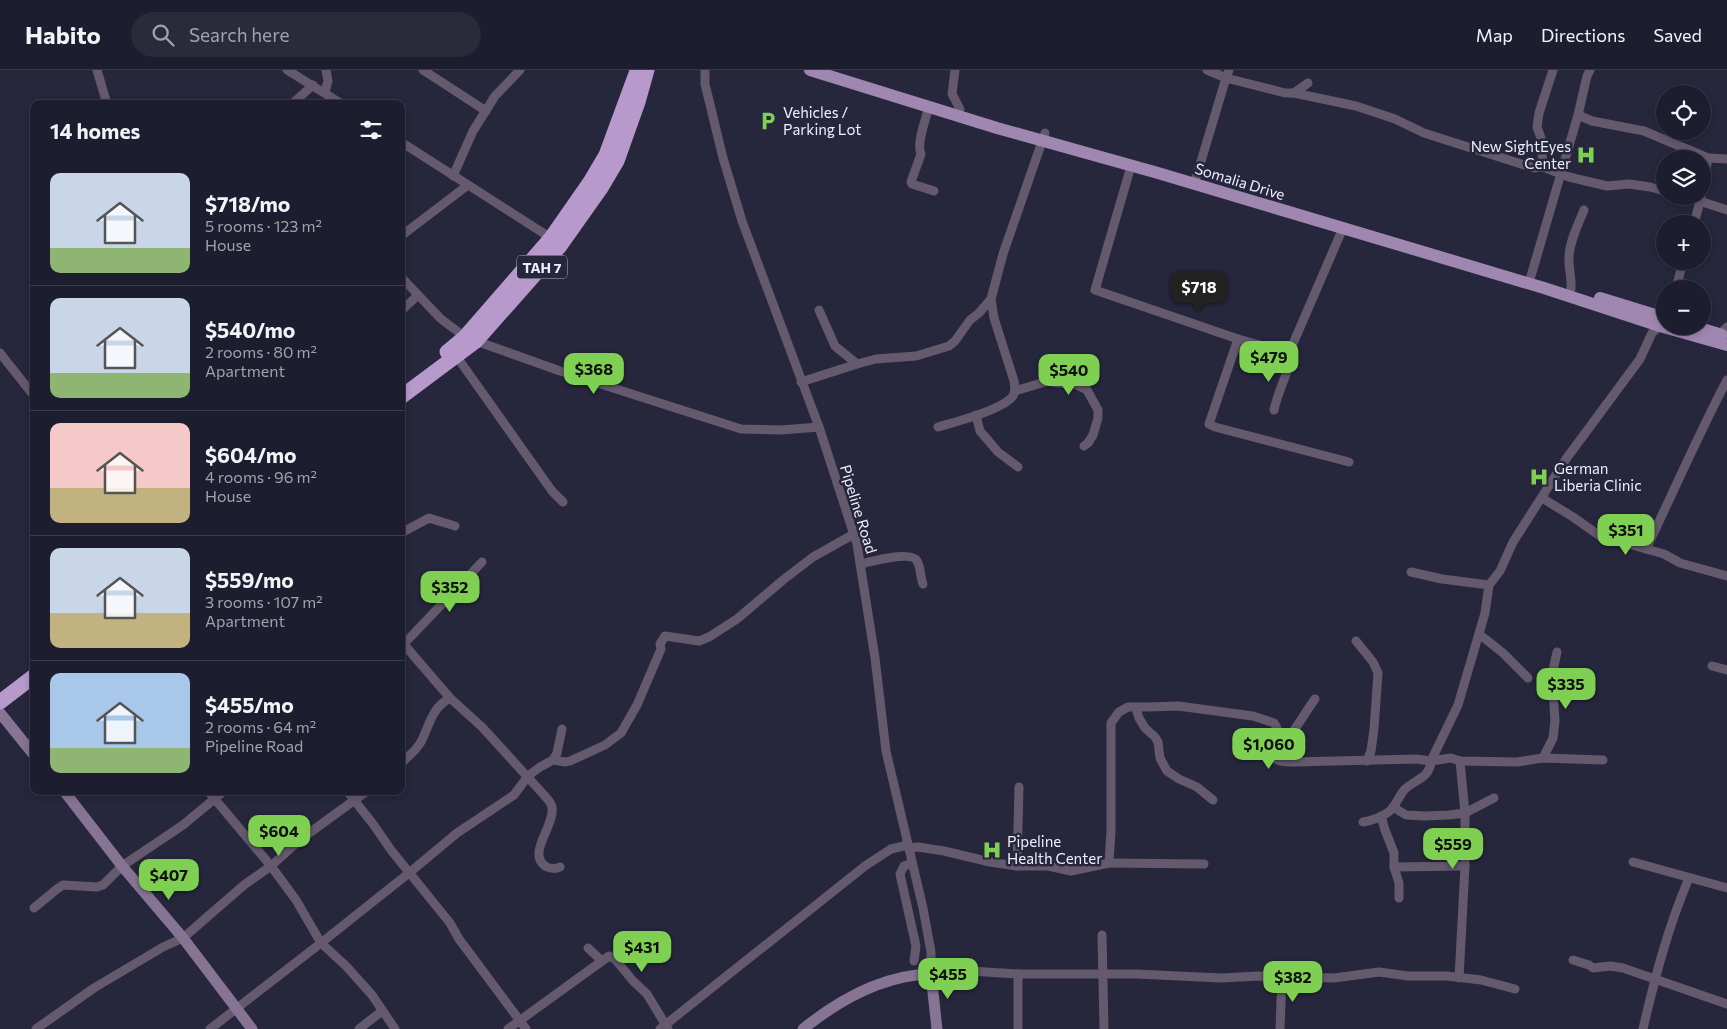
<!DOCTYPE html>
<html lang="en">
<head>
<meta charset="utf-8">
<style>
	:root { --surface:#1c1d2e; --page:#292a3a; --text:#f1f3f6; --muted:#a0a2aa; --line:#3a3b4a; --accent:#7fd052 }
	body { margin:0; font-family:Commissioner,sans-serif; background:var(--page); color:var(--text); height:100vh; display:flex; flex-direction:column; font-size:19px; white-space:nowrap }
	* { box-sizing:border-box; margin:0 }
	p { font-size:16px; color:var(--muted) }
	.icon { flex:none; width:28px; height:28px; fill:none; stroke:currentColor; stroke-width:2; stroke-linecap:round; stroke-linejoin:round }
	.map { position:relative; flex:1; overflow:hidden }
	.drawer { position:absolute; left:30px; top:30px; width:375px; height:695px; display:flex; flex-direction:column; background:var(--surface); border-radius:10px; box-shadow:0 2px 8px #0003,0 0 0 1px var(--line) }
	.drawer>* { flex:none }
	.buttons { position:absolute; left:1656px; top:15px; display:grid; gap:10px }
	.buttons a { display:grid; place-items:center; width:55px; height:55px; border-radius:50%; background:var(--surface); box-shadow:0 2px 8px #0003,0 0 0 1px var(--line); font-size:25px }
	.price { position:absolute; translate:-50% -42px; padding:0 11px; border-radius:10px; background:var(--accent); color:#111; font-size:16px; line-height:32px; filter:drop-shadow(0 1px 2px #0008) }
	.price::after { content:''; position:absolute; left:50%; top:30px; width:15px; height:11px; margin-left:-8px; background:inherit; clip-path:polygon(0 0,100% 0,50% 100%) }
	.price.selected { background:#222; color:#fff }
	ul { padding:0; list-style:none }
	li { display:flex; align-items:center; gap:15px; height:125px; padding:0 20px }
	li+li { border-top:1px solid var(--line) }
	li span { display:grid; place-items:center; flex:none; width:140px; height:100px; border-radius:10px; color:#555 }
	li>.icon { margin-inline-start:auto }
	span .icon { width:60px; height:60px; fill:#fffc; stroke-width:1 }
	li b { font-size:21px }
	h2 { display:flex; justify-content:space-between; align-items:center; height:60px; padding:0 20px; font-size:21px }
	header { display:flex; align-items:center; gap:30px; box-sizing:border-box; height:70px; padding:0 25px; background:var(--surface); border-bottom:1px solid var(--line) }
	header strong { font-size:24px }
	nav { display:flex; gap:28px; margin-inline-start:auto; font-size:18px }
	.search { width:350px; height:45px; background:var(--page); display:flex; align-items:center; gap:12px; box-sizing:border-box; padding:0 18px; border-radius:28px; color:var(--muted); font-size:19px }
	.map>svg:first-child { display:block }
	.lines { fill:none; stroke-linecap:round; stroke-linejoin:round }
	.street { stroke:#65596e; stroke-width:9 }
	.secondary { stroke:#877394; stroke-width:11 }
	.primary { stroke:#a087b1; stroke-width:12 }
	.highway { stroke:#b899cc; stroke-width:15 }
	.labels { text-anchor:middle; dominant-baseline:central; stroke-width:5; stroke-linejoin:round; paint-order:stroke }
	.shield { fill:#26273d; stroke:#b1b2c3; stroke-width:1 }
	.shield-label { font-size:14px; font-weight:bold; fill:#edeefd }
	.poi-label { font-size:15px; fill:#edeefd; stroke:#26273d; text-anchor:start }
	.street-label { font-size:15px; fill:#edeefd; stroke:#26273d }
</style>
</head>
<body>
<header>
<strong>Habito</strong>
<div class="search"><svg class="icon" aria-label="search" viewBox="0 0 24 24"><circle cx="10" cy="10" r="6"/><path d="M15 15l6 6"/></svg>Search here</div>
<nav><a>Map</a><a>Directions</a><a>Saved</a></nav>
</header>
<div class="map">
<svg width="1727" height="959" viewBox="0 0 1727 959">
	<rect width="100%" height="100%" fill="#26273d"/>
	<g class="lines">
		<g class="street">
			<polyline points="97,0 107,34"/>
			<polyline points="287,0 342,34"/>
			<polyline points="423,0 486,41"/>
			<polyline points="705,0 705,14 723,88 742,151 819,357 857,474 875,588 886,681 923,838 931,882 931,904 943,900 953,900 1018,904 1136,904 1222,908 1258,906 1334,908 1379,902 1408,906 1447,906 1481,910 1515,919"/>
			<polyline points="955,0 952,24 960,39"/>
			<polyline points="1207,0 1226,8 1229,0"/>
			<polyline points="1553,0 1539,43 1537,57 1541,68 1543,97 1569,107 1607,116 1629,114 1650,117 1665,121"/>
			<polyline points="325,22 328,11 326,0"/>
			<polyline points="1294,23 1356,36 1395,49 1424,63 1534,98 1543,97"/>
			<polyline points="292,34 313,15"/>
			<path d="M929,37C926,48 916,74 921,84L911,112L912,114L934,121"/>
			<polyline points="1578,45 1592,51 1644,61 1708,88 1702,121"/>
			<polyline points="401,72 551,168"/>
			<polyline points="1708,88 1727,89"/>
			<polyline points="1131,96 1095,220 1238,269 1289,283 1343,158"/>
			<polyline points="453,106 473,61 495,26 520,0"/>
			<polyline points="1196,108 1226,8 1285,23 1294,23 1308,13"/>
			<polyline points="1684,126 1727,140"/>
			<polyline points="1694,154 1701,127"/>
			<polyline points="401,166 468,115"/>
			<polyline points="1531,206 1578,45 1587,6 1590,0"/>
			<polyline points="401,207 441,249 465,267 560,301 741,359 781,360 819,357"/>
			<path d="M1571,219C1572,207 1568,197 1569,186C1570,170 1578,155 1584,140"/>
			<polyline points="1676,219 1683,191"/>
			<polyline points="819,240 835,276 857,294"/>
			<polyline points="401,241 418,225"/>
			<polyline points="1720,264 1727,257"/>
			<polyline points="1238,269 1209,354 1215,357 1349,392"/>
			<polyline points="0,283 34,326"/>
			<polyline points="457,287 552,421 563,432"/>
			<polyline points="801,312 857,294 876,289 916,286 949,276 955,271 970,250 979,243 991,229"/>
			<polyline points="1015,321 1048,311 1056,313 1075,314 1087,320 1098,340 1098,348 1093,365 1088,373 1084,376"/>
			<path d="M1274,340C1278,320 1288,305 1291,286L1289,283"/>
			<polyline points="976,345 980,361 998,382 1018,397"/>
			<path d="M938,357C955,352 1003,340 1013,326C1016,321 1015,316 1014,311L994,248L991,229L1003,184L1045,63"/>
			<polyline points="1542,428 1573,447 1600,466 1664,484 1680,493 1727,506"/>
			<polyline points="401,463 429,448 455,456"/>
			<path d="M1646,479C1673,423 1698,365 1727,310"/>
			<path d="M860,494C871,492 911,480 917,491C921,497 920,507 923,514"/>
			<polyline points="1411,502 1442,509 1489,515"/>
			<polyline points="431,520 444,533"/>
			<polyline points="1479,564 1503,583 1528,608"/>
			<path d="M401,571L450,628L482,657L544,725C547,729 552,733 552,738C555,755 527,783 545,796C550,799 556,799 560,797"/>
			<polyline points="1356,571 1373,592 1378,603 1374,659 1371,681 1367,691"/>
			<polyline points="401,577 482,492"/>
			<polyline points="1712,596 1727,600"/>
			<polyline points="1136,638 1139,648 1145,658 1155,667 1158,672 1160,688 1167,701 1179,709 1197,717 1213,730"/>
			<path d="M1283,674C1296,660 1304,644 1315,629"/>
			<path d="M1258,675C1267,687 1279,693 1294,692"/>
			<polyline points="1543,688 1553,668 1555,651 1552,605 1557,582"/>
			<polyline points="553,690 566,692 570,691 605,675 621,663 637,635 661,579 660,574 665,566 699,571 709,567 737,549 783,510 813,487 854,464"/>
			<path d="M401,693C409,686 418,679 422,670C430,653 432,638 450,628"/>
			<polyline points="208,721 271,796 296,830 321,873 346,896 372,925 395,959"/>
			<polyline points="347,721 373,754 391,780 450,853 459,869 526,959"/>
			<polyline points="1393,737 1406,745 1425,746 1449,745 1465,743 1494,728"/>
			<polyline points="1381,746 1385,760 1394,783 1394,797 1399,813 1399,828"/>
			<path d="M1363,752C1374,750 1388,745 1394,736C1398,730 1401,723 1405,719C1416,709 1430,708 1431,691L1458,635L1485,543L1489,515L1500,501L1513,472L1566,389L1640,289L1652,263L1663,253"/>
			<polyline points="909,778 918,777 944,781 990,792 1017,796 1048,796 1071,801 1109,793 1111,761 1111,653 1119,642 1128,637 1149,637 1178,636 1253,646 1274,653 1277,658 1290,689 1294,692 1416,689 1431,691 1451,688 1460,691 1517,692 1543,688 1603,690"/>
			<polyline points="1633,792 1727,818"/>
			<polyline points="912,793 904,796 900,804 916,876 914,891"/>
			<polyline points="1109,793 1204,794"/>
			<polyline points="1017,796 1019,717"/>
			<polyline points="1394,797 1465,796"/>
			<polyline points="34,838 57,819 63,815 97,817 103,815 122,796 183,755 224,721"/>
			<polyline points="1102,865 1104,959"/>
			<polyline points="588,878 602,891 609,886 615,889 633,911 647,924 668,959"/>
			<polyline points="1573,890 1589,895 1593,898 1610,896 1623,898 1727,934"/>
			<polyline points="1018,904 1018,959"/>
			<polyline points="1459,908 1465,796 1465,743 1460,691"/>
			<polyline points="36,959 94,918 163,877 183,868 244,815 271,796 301,769 367,721"/>
			<polyline points="210,959 321,873 409,803 457,763 514,725 528,706 540,697 553,690 557,683 562,659"/>
			<polyline points="359,959 382,941"/>
			<polyline points="508,959 602,891"/>
			<polyline points="660,959 865,796 891,779 908,775"/>
			<polyline points="1280,959 1282,906"/>
			<path d="M1643,959C1655,907 1668,857 1689,808"/>
		</g>
		<g class="secondary">
			<polyline points="0,643 34,685"/>
			<polyline points="64,721 122,796 183,868 252,959"/>
			<path d="M803,959C839,930 884,905 931,904L937,959"/>
		</g>
		<g class="primary">
			<polyline points="810,0 997,58 1158,103 1544,218 1660,256 1727,275"/>
			<polyline points="1600,228 1665,248"/>
			<polyline points="1693,256 1722,265"/>
		</g>
		<g class="highway">
			<polyline points="447,282 465,267 551,168 590,112 606,85 637,1"/>
			<polyline points="401,327 476,271 560,176 601,118 617,91 638,32 647,0"/>
			<polyline points="0,632 34,606"/>
		</g>
	</g>
	<defs>
		<g id="parking-bare" transform="scale(1.5)"><path d="M-3.5-5.5H1a3.5 3.5 0 0 1 0 7H-1V5.5H-3.5ZM-1-3.4V-.6H.8a1.4 1.4 0 0 0 0-2.8Z" fill="#7fd052" stroke="#26273d" stroke-width="2.5" paint-order="stroke"/></g>
		<g id="hospital-bare" transform="scale(1.5)"><path d="M-5-5h3v3.5h4V-5h3V5h-3V1.5h-4V5h-3Z" fill="#7fd052" stroke="#26273d" stroke-width="2.5" paint-order="stroke"/></g>
	</defs>
	<g fill-rule="evenodd">
		<use href="#parking-bare" x="768" y="51"/>
		<use href="#hospital-bare" x="1586" y="85"/>
		<use href="#hospital-bare" x="1539" y="407"/>
		<use href="#hospital-bare" x="992" y="780"/>
	</g>
	<g class="labels">
		<rect class="shield" x="517" y="185.5" width="50" height="23" rx="4"/>
		<g class="shield-label">
			<text x="542" y="197">TAH 7</text>
		</g>
		<g class="poi-label">
			<text x="783" y="42">Vehicles /<tspan x="783" dy="17">Parking Lot</tspan></text>
			<text x="1571" y="76" text-anchor="end">New SightEyes<tspan x="1571" dy="17">Center</tspan></text>
			<text x="1554" y="398">German<tspan x="1554" dy="17">Liberia Clinic</tspan></text>
			<text x="1007" y="771">Pipeline<tspan x="1007" dy="17">Health Center</tspan></text>
		</g>
		<g class="street-label">
			<text transform="translate(1240 111) rotate(17)">Somalia Drive</text>
			<text transform="translate(859 439) rotate(73)">Pipeline Road</text>
		</g>
	</g>
</svg>
<div class="buttons">
<a><svg class="icon" aria-label="locate" viewBox="0 0 24 24"><circle cx="12" cy="12" r="6"/><path d="M12 2v4M12 18v4M2 12h4M18 12h4"/></svg></a>
<a><svg class="icon" aria-label="layers" viewBox="0 0 24 24"><path d="M12 4l9 5-9 5-9-5zM3 14l9 5 9-5"/></svg></a>
<a>+</a>
<a>−</a>
</div>
<b class="price selected" style="left:1199px;top:243px">$718</b>
<b class="price" style="left:1269px;top:313px">$479</b>
<b class="price" style="left:594px;top:325px">$368</b>
<b class="price" style="left:1069px;top:326px">$540</b>
<b class="price" style="left:1626px;top:486px">$351</b>
<b class="price" style="left:450px;top:543px">$352</b>
<b class="price" style="left:1566px;top:640px">$335</b>
<b class="price" style="left:1269px;top:700px">$1,060</b>
<b class="price" style="left:279px;top:787px">$604</b>
<b class="price" style="left:1453px;top:800px">$559</b>
<b class="price" style="left:169px;top:831px">$407</b>
<b class="price" style="left:642px;top:903px">$431</b>
<b class="price" style="left:948px;top:930px">$455</b>
<b class="price" style="left:1293px;top:933px">$382</b>
<section class="drawer">
<h2>14 homes<svg class="icon" aria-label="filters" viewBox="0 0 24 24"><path d="M4 7h16M4 17h16"/><circle cx="9" cy="7" r="2"/><circle cx="15" cy="17" r="2"/></svg></h2>
<ul>
<li><span style="background:linear-gradient(#c9d6e8 75%,#8fb573 0)"><svg class="icon" aria-label="home" viewBox="0 0 24 24"><path d="M3 11l9-7 9 7M6 9v11h12V9"/></svg></span><div><b>$718/mo</b><p>5 rooms · 123 m²</p><p>House</p></div></li>
<li><span style="background:linear-gradient(#c9d6e8 75%,#8fb573 0)"><svg class="icon" aria-label="home" viewBox="0 0 24 24"><path d="M3 11l9-7 9 7M6 9v11h12V9"/></svg></span><div><b>$540/mo</b><p>2 rooms · 80 m²</p><p>Apartment</p></div></li>
<li><span style="background:linear-gradient(#f6c9c9 65%,#c2b280 0)"><svg class="icon" aria-label="home" viewBox="0 0 24 24"><path d="M3 11l9-7 9 7M6 9v11h12V9"/></svg></span><div><b>$604/mo</b><p>4 rooms · 96 m²</p><p>House</p></div></li>
<li><span style="background:linear-gradient(#c9d6e8 65%,#c2b280 0)"><svg class="icon" aria-label="home" viewBox="0 0 24 24"><path d="M3 11l9-7 9 7M6 9v11h12V9"/></svg></span><div><b>$559/mo</b><p>3 rooms · 107 m²</p><p>Apartment</p></div></li>
<li><span style="background:linear-gradient(#a9c7e8 75%,#8fb573 0)"><svg class="icon" aria-label="home" viewBox="0 0 24 24"><path d="M3 11l9-7 9 7M6 9v11h12V9"/></svg></span><div><b>$455/mo</b><p>2 rooms · 64 m²</p><p>Pipeline Road</p></div></li>
</ul>
</section>
</div>
</body>
</html>
